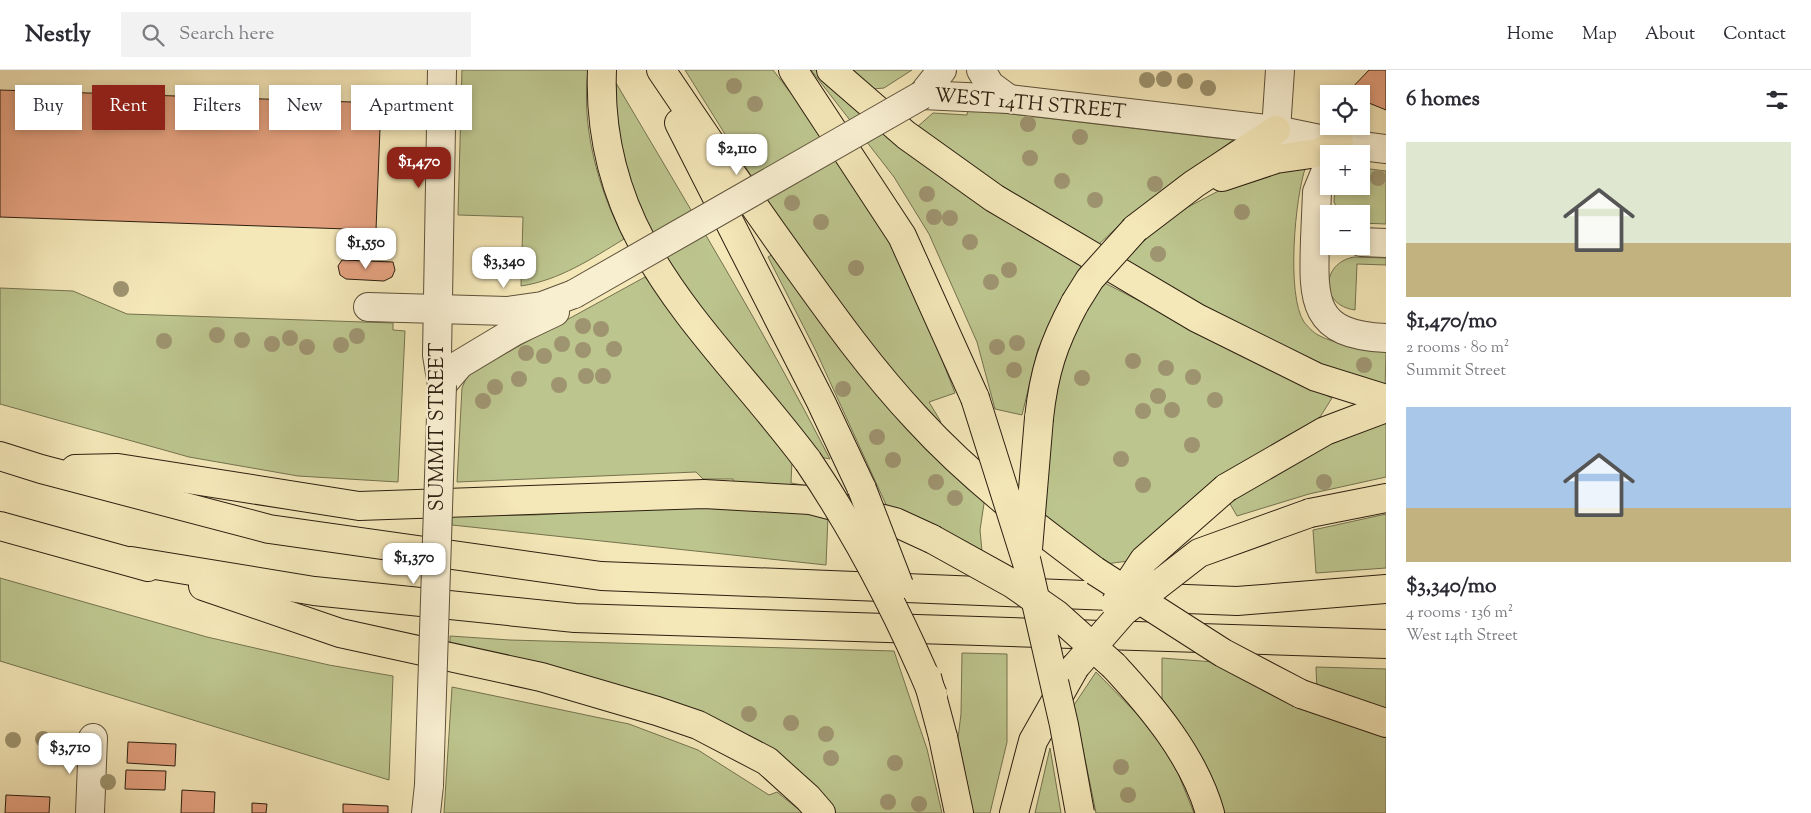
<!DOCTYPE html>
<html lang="en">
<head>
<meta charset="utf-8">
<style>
	:root { --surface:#fff; --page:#f2f2f3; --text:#2b2b33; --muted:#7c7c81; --line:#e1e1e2; --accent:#8f2418 }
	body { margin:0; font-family:"Sorts Mill Goudy",serif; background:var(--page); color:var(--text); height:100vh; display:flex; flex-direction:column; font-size:19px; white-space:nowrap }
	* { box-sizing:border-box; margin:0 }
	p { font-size:16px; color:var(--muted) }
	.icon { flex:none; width:28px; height:28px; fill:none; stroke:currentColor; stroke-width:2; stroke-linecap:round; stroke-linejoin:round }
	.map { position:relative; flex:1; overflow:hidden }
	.side { display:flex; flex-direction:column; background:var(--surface); width:425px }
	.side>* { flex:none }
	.hud { position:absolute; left:15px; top:15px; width:475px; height:45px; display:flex; gap:10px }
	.fabs { position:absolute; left:1320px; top:15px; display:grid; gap:10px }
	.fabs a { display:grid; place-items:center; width:50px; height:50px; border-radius:0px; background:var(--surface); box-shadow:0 2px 8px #0003; font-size:25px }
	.price { position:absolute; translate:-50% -42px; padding:0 11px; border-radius:10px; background:#fff; color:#222; font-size:16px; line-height:32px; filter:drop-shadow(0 1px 2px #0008) }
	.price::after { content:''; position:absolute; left:50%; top:30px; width:15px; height:11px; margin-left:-8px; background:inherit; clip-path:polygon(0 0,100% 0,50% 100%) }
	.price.on { background:var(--accent); color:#fff }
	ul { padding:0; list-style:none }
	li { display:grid; align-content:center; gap:10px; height:265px; padding:0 20px }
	li span { display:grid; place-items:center; height:155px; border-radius:0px; color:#555 }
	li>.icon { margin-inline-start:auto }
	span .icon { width:90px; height:90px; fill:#fffc; stroke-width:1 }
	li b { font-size:21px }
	h2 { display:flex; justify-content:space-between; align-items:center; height:60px; padding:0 20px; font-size:21px }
	.pill { padding:0 18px; border-radius:0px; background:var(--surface); box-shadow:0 2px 8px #0003; font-size:18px; line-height:45px }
	.pill.on { background:var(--accent); color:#fff }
	header { display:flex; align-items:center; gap:30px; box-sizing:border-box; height:70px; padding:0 25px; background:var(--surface); border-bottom:1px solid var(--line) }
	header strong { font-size:24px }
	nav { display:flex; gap:28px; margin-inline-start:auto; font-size:18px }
	.search { width:350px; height:45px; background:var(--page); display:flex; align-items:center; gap:12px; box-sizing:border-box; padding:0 18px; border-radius:0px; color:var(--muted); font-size:19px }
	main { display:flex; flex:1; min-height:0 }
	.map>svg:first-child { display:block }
	.green { fill:#bdc58e; stroke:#74724f }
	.building { fill:#e4a17f; stroke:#2c1f10 }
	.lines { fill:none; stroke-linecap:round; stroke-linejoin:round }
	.minor-casing { stroke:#5e513a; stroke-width:30 }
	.highway-casing { stroke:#2c1f10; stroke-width:30 }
	.minor { stroke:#f8efd1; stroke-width:28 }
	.highway { stroke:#f4e7b8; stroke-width:28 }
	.minor-bridge-casing { stroke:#5e513a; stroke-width:30; stroke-linecap:butt }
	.highway-bridge-casing { stroke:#2c1f10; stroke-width:30; stroke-linecap:butt }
	.minor-bridge { stroke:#f8efd1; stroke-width:28 }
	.highway-bridge { stroke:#f4e7b8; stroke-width:28 }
	.tree { fill:#9e9470 }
	.labels { text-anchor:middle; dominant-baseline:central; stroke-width:4.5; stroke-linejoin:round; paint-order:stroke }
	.street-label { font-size:20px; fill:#2c1f10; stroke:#f8efd1 }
</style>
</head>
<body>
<header>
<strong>Nestly</strong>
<div class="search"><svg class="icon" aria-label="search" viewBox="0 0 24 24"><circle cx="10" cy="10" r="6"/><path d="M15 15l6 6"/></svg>Search here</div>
<nav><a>Home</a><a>Map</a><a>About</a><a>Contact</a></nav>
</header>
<main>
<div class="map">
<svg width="1386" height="743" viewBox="0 0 1386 743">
	<rect width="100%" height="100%" fill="#f4e7b8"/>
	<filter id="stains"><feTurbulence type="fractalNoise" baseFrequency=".004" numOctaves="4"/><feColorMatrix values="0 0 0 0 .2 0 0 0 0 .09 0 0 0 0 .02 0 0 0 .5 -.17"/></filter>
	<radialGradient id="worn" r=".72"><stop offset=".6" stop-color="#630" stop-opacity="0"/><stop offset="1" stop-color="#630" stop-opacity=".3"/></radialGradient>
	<g class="green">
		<path d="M462,0H588C581,58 598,118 624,169C591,189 560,210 521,216L523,147L458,145Z"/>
		<polygon points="685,0 773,0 803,39 883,156 937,277 955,323 929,332 941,352 936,357 847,248 773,141"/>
		<polygon points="811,0 818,0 1083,193 1038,279 1022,345 995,339 977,272 929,164 894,107"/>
		<polygon points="852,0 912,0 884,18 873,19"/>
		<path d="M616,13C689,137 764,260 830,389L820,387L704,250L644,160L614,83Z"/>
		<polygon points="968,39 1233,70 1128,147 1097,176 1046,149 916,58 933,43 967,45"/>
		<path d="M1306,96C1295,126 1286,225 1304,252C1307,256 1314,263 1318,265C1337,276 1365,276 1386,280L1385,321L1285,279L1126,196L1124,188L1167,148L1228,116Z"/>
		<polygon points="1370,99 1386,101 1386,154 1361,153 1361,144 1340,144 1334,132 1335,116 1361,116 1361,100"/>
		<polygon points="777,182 985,427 980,460 982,481 888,439 815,279 768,187"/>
		<path d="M1354,187L1386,188V195L1357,194L1355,240C1319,235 1321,193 1354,187Z"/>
		<polygon points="645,207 792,390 791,413 809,416 815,423 734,416 733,409 703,409 696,402 457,412 462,318 468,304"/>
		<polygon points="1101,211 1284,306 1332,328 1320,347 1275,373 1227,406 1129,491 1105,494 1045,449 1045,405 1056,294"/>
		<polygon points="0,218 73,221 127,244 393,253 393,260 405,261 398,412 298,406 189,387 0,334"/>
		<polygon points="1386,349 1386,407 1309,424 1237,446 1229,432 1317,378"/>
		<polygon points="693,436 779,439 828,446 826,495 452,455 452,446 535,445"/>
		<polygon points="1386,444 1386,498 1316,503 1313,460"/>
		<polygon points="0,508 207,567 329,595 393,606 389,710 0,591"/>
		<polygon points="450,566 510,570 894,581 927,679 942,743 836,743 800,704 450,576"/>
		<polygon points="962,583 1007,584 1007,672 990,743 973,743 958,668 961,644"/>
		<polygon points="1162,588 1214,592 1386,665 1386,743 1220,743 1162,632"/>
		<polygon points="1316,597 1386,599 1386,646 1317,620"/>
		<polygon points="1096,602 1154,661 1176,698 1194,743 1096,743 1074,635"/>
		<polygon points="452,617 629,654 698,680 769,725 777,722 803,743 444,743"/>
		<polygon points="1050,678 1061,743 1035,743"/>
	</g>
	<g class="building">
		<polygon points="1369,0 1386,0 1386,40 1364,31 1361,30 1361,24 1353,24 1349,21"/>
		<polygon points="0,20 381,33 376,160 0,147"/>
		<polygon points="342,190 393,192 395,200 392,207 384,211 346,209 340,205 338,196"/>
		<polygon points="128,672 176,674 175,696 127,693"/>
		<polygon points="126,700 166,701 165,720 125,719"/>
		<polygon points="182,720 215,722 214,743 181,743"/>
		<polygon points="6,725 50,727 49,743 5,743"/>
		<polygon points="252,733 267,734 266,743 252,743"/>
		<polygon points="343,734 388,736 388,743 343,743"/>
	</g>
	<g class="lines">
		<g class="minor-casing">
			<g id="minor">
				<polyline points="442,0 437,285 442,315"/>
				<polyline points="981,0 990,15 1009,29"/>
				<polyline points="922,25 1009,29 1276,60 1339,73 1386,79"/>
				<polyline points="922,25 942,0"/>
				<polyline points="1276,60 1280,0"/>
				<polyline points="1329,93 1317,122 1315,170 1329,170"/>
				<path d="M1315,170C1313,231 1312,265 1386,268"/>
				<polyline points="1361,172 1386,173"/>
				<polyline points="368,237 507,241 542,236 574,224"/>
				<polyline points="442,315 460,294 515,261 555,242"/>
				<polyline points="90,743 93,668"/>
				<polyline points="426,743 429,715"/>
			</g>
		</g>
		<g class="highway-casing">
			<g id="highway">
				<path d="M602,0C595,174 713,264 808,391"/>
				<path d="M661,0C705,66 750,131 796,195C834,248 872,301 917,349C970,407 1032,454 1095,501"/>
				<polyline points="793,0 902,166 975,328"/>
				<polyline points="831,0 906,65 994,128 1197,248 1316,307 1386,329"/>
				<polyline points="679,53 821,332 862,419"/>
				<polyline points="1222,107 1276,89 1318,83 1339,73"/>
				<polyline points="1135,159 1194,114 1276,60"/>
				<path d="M1039,348C1044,302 1053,274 1075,233"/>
				<polyline points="0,386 41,399 269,459 601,506 1237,531 1386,519"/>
				<polyline points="75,399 118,398 359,436 704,424 810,430 895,452 932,469"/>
				<polyline points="1226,418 1325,361 1386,338"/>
				<polyline points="1310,443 1386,428"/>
				<polyline points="0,456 148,497"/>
				<polyline points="131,491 314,521 575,548 1386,574"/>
				<polyline points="203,516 340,563 541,607 657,641 698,655 767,691 808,728 821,743"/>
				<path d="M1114,596C1153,638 1194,687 1210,743"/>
				<polyline points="1301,624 1386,653"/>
				<polyline points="943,667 959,743"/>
				<polyline points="1014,743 1033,671 1075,597"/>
			</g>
		</g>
		<use href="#minor" class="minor"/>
		<use href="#highway" class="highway"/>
		<g class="minor-bridge-casing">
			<g id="minor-bridge">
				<polyline points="574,224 922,25"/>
				<polyline points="429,715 442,315"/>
			</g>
		</g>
		<g class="highway-bridge-casing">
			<g id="highway-bridge">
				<polyline points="1075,233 1090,209 1135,159"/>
				<polyline points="975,328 1027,493 1064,655 1080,743"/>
				<path d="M808,391C858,465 898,542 933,625"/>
				<polyline points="862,419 899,515"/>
				<polyline points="932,469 1013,514 1056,544 1114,596"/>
				<polyline points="1028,479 1039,348"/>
				<polyline points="1095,501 1223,583 1301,624"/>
				<polyline points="1115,534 1144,490 1226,418"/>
				<polyline points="1075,597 1123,542 1199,483 1310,443"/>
				<polyline points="927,607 943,667"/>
			</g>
		</g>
		<use href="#minor-bridge" class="minor-bridge"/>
		<use href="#highway-bridge" class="highway-bridge"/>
	</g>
	<g class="tree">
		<circle cx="1164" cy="9" r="8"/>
		<circle cx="1147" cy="10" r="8"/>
		<circle cx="1185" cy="11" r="8"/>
		<circle cx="734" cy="16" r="8"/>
		<circle cx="1208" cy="18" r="8"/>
		<circle cx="755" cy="34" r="8"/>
		<circle cx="1028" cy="54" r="8"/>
		<circle cx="1080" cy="67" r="8"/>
		<circle cx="1030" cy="88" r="8"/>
		<circle cx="1378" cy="108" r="8"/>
		<circle cx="1062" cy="111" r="8"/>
		<circle cx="1155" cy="114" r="8"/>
		<circle cx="927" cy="124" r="8"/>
		<circle cx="1095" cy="130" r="8"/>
		<circle cx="792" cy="133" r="8"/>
		<circle cx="1242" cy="142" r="8"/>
		<circle cx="934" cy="147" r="8"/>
		<circle cx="950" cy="148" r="8"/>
		<circle cx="821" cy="152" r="8"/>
		<circle cx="970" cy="172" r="8"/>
		<circle cx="1158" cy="184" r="8"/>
		<circle cx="856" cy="198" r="8"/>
		<circle cx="1009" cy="200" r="8"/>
		<circle cx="991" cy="212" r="8"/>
		<circle cx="121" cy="219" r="8"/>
		<circle cx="583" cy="256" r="8"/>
		<circle cx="601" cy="259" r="8"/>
		<circle cx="217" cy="265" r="8"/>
		<circle cx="357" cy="266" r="8"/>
		<circle cx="290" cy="268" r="8"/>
		<circle cx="242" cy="270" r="8"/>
		<circle cx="164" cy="271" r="8"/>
		<circle cx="1017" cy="273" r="8"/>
		<circle cx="272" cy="274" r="8"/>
		<circle cx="562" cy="274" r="8"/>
		<circle cx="341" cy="275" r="8"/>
		<circle cx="307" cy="277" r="8"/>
		<circle cx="997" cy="277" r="8"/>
		<circle cx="614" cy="279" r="8"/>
		<circle cx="583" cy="280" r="8"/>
		<circle cx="526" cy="283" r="8"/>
		<circle cx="544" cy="286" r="8"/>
		<circle cx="1133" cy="291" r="8"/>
		<circle cx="1364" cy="295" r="8"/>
		<circle cx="1166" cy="298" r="8"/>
		<circle cx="1014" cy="300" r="8"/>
		<circle cx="586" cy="306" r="8"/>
		<circle cx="603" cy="306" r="8"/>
		<circle cx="1193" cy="307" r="8"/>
		<circle cx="1082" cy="308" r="8"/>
		<circle cx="519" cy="309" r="8"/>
		<circle cx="559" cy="315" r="8"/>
		<circle cx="495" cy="317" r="8"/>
		<circle cx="843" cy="319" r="8"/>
		<circle cx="1158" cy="326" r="8"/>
		<circle cx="1215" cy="330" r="8"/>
		<circle cx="483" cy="331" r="8"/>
		<circle cx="1172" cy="340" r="8"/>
		<circle cx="1143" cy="341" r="8"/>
		<circle cx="877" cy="367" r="8"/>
		<circle cx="1192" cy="375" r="8"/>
		<circle cx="1121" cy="389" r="8"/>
		<circle cx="893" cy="390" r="8"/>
		<circle cx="936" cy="412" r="8"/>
		<circle cx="1324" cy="412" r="8"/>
		<circle cx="1143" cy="415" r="8"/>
		<circle cx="955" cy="428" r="8"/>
		<circle cx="749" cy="644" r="8"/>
		<circle cx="791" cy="653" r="8"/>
		<circle cx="826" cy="664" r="8"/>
		<circle cx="43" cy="669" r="8"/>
		<circle cx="13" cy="670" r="8"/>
		<circle cx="831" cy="688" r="8"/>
		<circle cx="895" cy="693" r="8"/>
		<circle cx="1121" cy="697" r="8"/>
		<circle cx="108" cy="712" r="8"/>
		<circle cx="1128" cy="725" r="8"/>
		<circle cx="888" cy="732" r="8"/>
		<circle cx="919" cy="734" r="8"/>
	</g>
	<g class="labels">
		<g class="street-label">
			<text transform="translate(1030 35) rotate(5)">WEST 14TH STREET</text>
			<text transform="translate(438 357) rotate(-90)">SUMMIT STREET</text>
		</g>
	</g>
	<rect width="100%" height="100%" filter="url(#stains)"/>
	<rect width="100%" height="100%" fill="url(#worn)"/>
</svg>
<div class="fabs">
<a><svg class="icon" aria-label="locate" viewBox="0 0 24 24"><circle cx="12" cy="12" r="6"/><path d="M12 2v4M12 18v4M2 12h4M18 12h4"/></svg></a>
<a>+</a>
<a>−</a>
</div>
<b class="price" style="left:737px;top:106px">$2,110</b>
<b class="price on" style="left:419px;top:119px">$1,470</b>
<b class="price" style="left:366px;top:200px">$1,550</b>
<b class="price" style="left:504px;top:219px">$3,340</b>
<b class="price" style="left:414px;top:515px">$1,370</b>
<b class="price" style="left:70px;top:705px">$3,710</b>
<div class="hud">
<a class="pill">Buy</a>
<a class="pill on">Rent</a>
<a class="pill">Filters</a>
<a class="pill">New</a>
<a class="pill">Apartment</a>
</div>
</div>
<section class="side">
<h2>6 homes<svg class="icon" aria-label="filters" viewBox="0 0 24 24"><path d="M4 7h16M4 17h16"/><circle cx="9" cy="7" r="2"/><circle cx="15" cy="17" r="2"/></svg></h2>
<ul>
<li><span style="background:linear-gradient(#dfe7d0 65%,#c2b280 0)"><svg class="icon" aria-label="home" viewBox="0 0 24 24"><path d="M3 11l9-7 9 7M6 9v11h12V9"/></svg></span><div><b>$1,470/mo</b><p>2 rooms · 80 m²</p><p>Summit Street</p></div></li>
<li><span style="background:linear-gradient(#a9c7e8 65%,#c2b280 0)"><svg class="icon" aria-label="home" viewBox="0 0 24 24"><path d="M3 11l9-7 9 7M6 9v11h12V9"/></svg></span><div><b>$3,340/mo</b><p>4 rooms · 136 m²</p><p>West 14th Street</p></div></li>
</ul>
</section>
</main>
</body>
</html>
